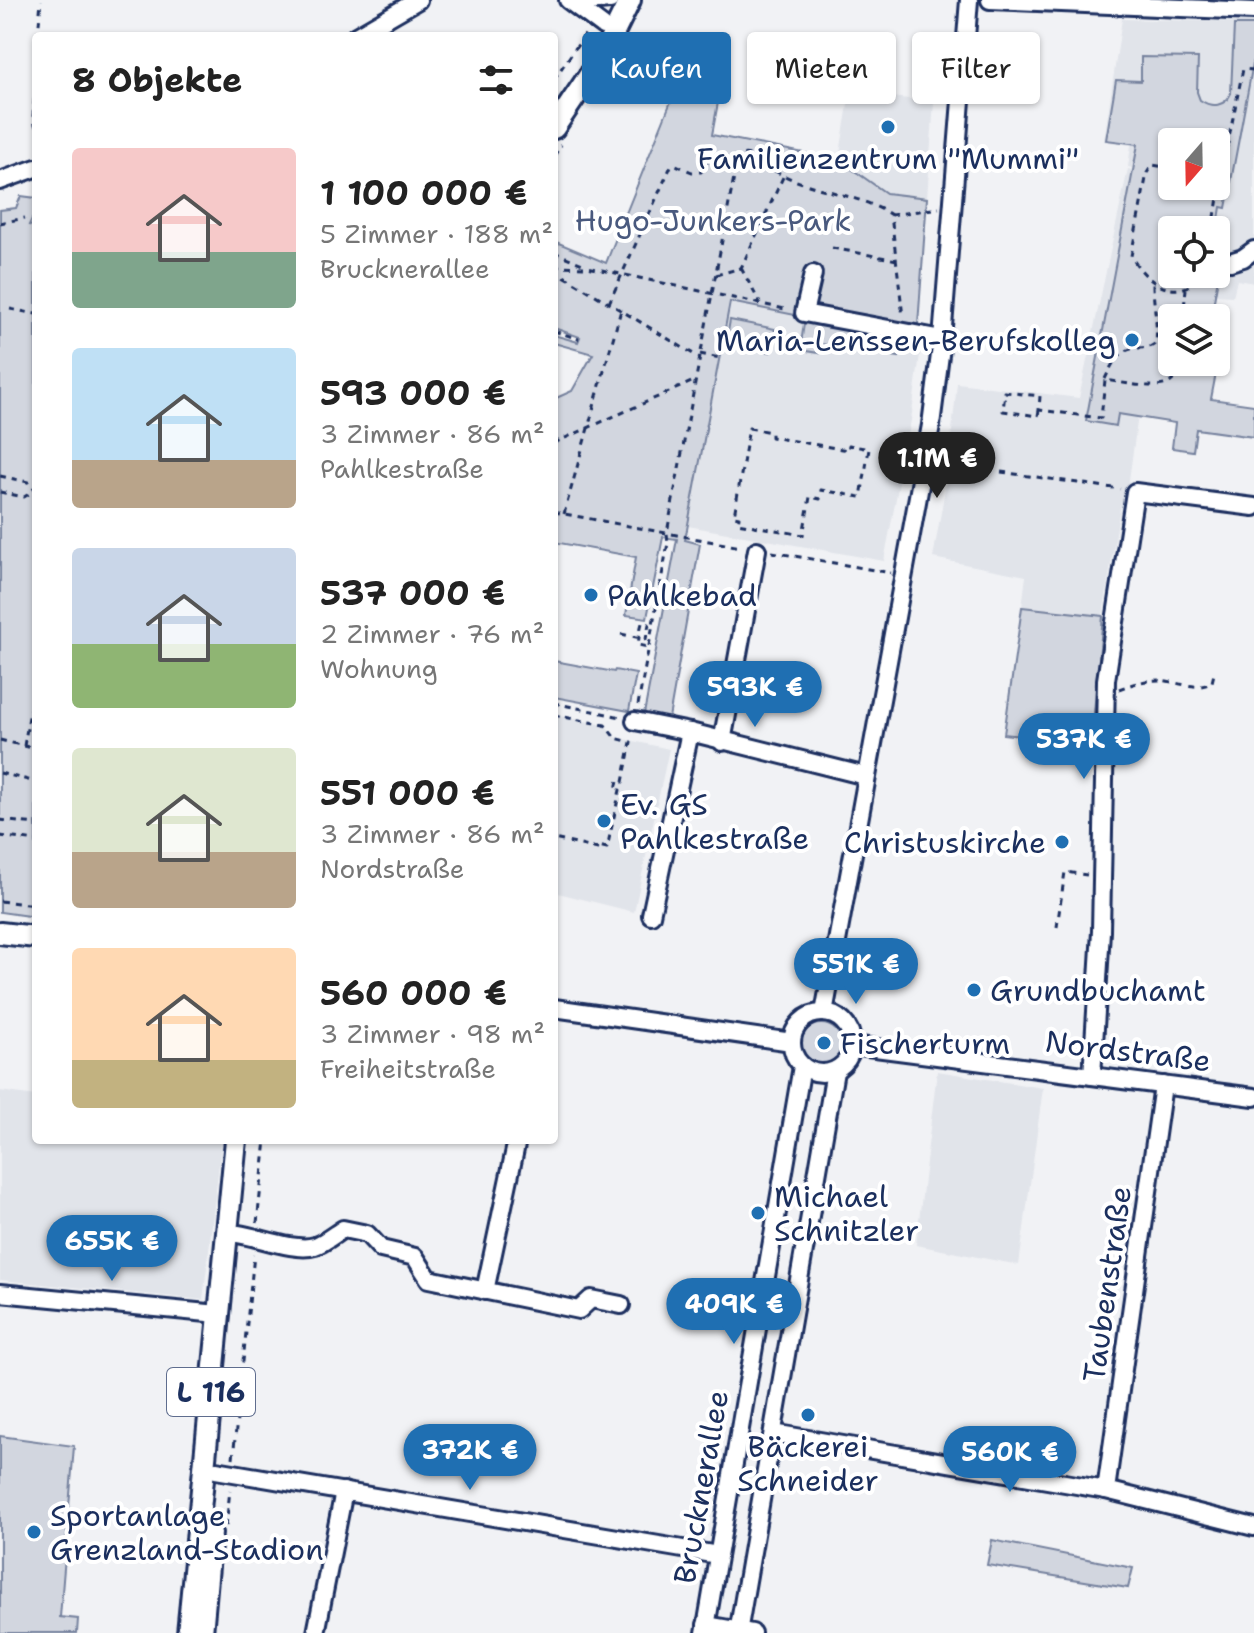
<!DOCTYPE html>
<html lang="de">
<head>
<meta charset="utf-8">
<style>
	:root { --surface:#fff; --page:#f6f6f6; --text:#222; --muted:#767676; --accent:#1f6fb2 }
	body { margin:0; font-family:"Shantell Sans",sans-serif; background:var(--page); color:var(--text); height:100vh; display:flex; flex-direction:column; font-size:30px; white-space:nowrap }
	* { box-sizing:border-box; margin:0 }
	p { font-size:26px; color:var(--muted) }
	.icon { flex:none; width:44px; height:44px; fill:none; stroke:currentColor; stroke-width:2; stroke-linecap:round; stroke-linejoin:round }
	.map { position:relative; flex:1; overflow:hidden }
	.panel { position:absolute; left:32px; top:32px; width:526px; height:1112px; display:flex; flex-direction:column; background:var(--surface); border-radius:8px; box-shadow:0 2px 6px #0004 }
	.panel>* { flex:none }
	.hud { position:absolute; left:582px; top:32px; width:552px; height:72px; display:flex; gap:16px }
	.needle { width:52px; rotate:200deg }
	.fabs { position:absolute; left:1158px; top:128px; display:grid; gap:16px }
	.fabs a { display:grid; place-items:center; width:72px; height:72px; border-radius:8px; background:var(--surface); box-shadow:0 2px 6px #0004; font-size:40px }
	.price { position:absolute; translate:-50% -68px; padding:0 18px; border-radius:28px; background:var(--accent); color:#fff; font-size:26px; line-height:52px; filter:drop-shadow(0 2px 4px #0008) }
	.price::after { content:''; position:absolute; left:50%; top:48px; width:24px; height:18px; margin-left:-12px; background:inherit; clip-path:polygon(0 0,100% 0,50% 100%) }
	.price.active { background:#222; color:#fff }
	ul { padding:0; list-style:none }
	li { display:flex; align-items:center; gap:24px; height:200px; padding:0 40px }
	li span { display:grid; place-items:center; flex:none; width:224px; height:160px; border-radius:8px; color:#555 }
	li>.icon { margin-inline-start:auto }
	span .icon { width:96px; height:96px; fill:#fffc; stroke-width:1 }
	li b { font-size:34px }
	h2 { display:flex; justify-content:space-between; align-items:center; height:96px; padding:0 40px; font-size:34px }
	.tag { padding:0 28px; border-radius:8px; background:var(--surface); box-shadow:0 2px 6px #0004; font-size:28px; line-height:72px }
	.tag.active { background:var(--accent); color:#fff }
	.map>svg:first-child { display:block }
	.built { fill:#e1e4ea; fill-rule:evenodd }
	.green { fill:#d2d6df; stroke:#76829e; stroke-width:2; fill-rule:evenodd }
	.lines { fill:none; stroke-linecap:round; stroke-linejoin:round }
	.minor-casing { stroke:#1b2f5e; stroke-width:22 }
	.major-casing { stroke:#1b2f5e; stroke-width:26 }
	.path { stroke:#1b2f5e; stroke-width:3; stroke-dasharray:6 6; stroke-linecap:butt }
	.minor { stroke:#fff; stroke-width:16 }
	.major { stroke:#fff; stroke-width:20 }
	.poi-dot { fill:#1f6fb2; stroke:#fff; stroke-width:3 }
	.labels { text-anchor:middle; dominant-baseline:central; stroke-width:8; stroke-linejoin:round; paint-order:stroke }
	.shield { fill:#fff; stroke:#5f6d8e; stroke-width:2 }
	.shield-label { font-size:28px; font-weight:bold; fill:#1b2f5e }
	.poi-label { font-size:30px; fill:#1b2f5e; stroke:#fff; text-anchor:start }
	.park-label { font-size:30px; fill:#49597e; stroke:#fff }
	.street-label { font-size:30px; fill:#1b2f5e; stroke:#fff }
</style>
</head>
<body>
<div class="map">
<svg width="1254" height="1633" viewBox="0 0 1254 1633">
	<rect width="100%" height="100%" fill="#f1f2f5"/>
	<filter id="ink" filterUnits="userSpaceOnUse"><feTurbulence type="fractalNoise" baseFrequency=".0125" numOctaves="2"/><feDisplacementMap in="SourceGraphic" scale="16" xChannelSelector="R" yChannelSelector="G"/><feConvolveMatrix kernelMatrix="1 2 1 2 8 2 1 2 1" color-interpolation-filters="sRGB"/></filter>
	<g filter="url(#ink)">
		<g class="built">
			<path d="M1122,19L1254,22V283L1237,280L1233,296L1214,295L1172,318V362L1139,408L1129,480L1120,508L1103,616L1022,607L1026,576L933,558L947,478L957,383L1079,398L1128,169L1172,179V186H1216V142H1172V177L1128,167L1131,145L1104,141ZM1172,230H1216V274H1172Z"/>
			<polygon points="850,92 934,102 927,198 886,193 839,160"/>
			<polygon points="730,301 922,340 911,420 884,561 688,526"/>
			<polygon points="554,715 605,725 615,737 669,749 634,912 554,892"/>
			<polygon points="937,1071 1043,1088 1019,1265 916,1245"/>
			<polygon points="0,1091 36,1096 36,1140 222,1140 203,1300 0,1280"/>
		</g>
		<g class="green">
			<path d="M1234,25H1254V58L1226,208L1221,207L1216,238V230H1172V274H1216V260L1221,261L1211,318H1172V362H1216V335L1223,337L1211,399L1254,405V437L1196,429L1193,451L1172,448L1175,423L1118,414L1116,426L1086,421L1138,144L1106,140L1116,80L1141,81V57L1198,58L1197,92L1200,100C1212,108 1225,107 1231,93ZM1172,142H1216V186H1172Z"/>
			<polygon points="684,69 723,75 712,135 839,160 886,193 927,198 917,339 903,337 899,357 820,344 819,353 800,350 805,317 730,302 685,540 700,544 669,718 644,714 677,539 663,537 647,618 626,615 636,557 554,542 554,399 572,391 593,354 554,343 554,335 578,342 580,337 554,328 554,241 606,263"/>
			<polygon points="21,196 36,198 36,211 29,225 36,227 36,917 0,912 0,210 16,208"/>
			<polygon points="730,320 775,329 770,352 726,343"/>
			<polygon points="1022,607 1103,616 1091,744 1004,734"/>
			<polygon points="554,661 614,672 615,670 636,674 629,711 554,697"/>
			<circle cx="821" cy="1045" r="21"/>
			<polygon points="0,1436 74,1446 60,1617 78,1619 77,1633 0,1633"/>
			<polygon points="992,1540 1133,1568 1128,1588 987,1565"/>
		</g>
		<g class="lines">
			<g class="minor-casing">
				<g id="minor">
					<polyline points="568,0 603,26"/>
					<polyline points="990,0 1254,11"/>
					<polyline points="575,3 610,0"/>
					<polyline points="356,36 418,0"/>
					<polyline points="0,181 36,168"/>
					<polyline points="1230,262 1243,258 1254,250"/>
					<polyline points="813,274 804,313 942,339"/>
					<polyline points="635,721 690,732 866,776"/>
					<polyline points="722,742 757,550"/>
					<polyline points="651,915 690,732"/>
					<polyline points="554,1008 792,1042"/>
					<circle cx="822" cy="1043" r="30"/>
					<polyline points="824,1013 931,425 942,339 969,0"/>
					<polyline points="852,1045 1254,1097"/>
					<polyline points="1092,1076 1101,931 1106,680 1135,492 1254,507"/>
					<path d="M238,1234C259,1237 295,1252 315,1246C324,1243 335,1234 343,1229L367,1234L381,1249L415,1257L429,1279L579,1310L591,1299L621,1305"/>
					<polyline points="485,1291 517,1140"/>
					<polyline points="0,1293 218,1314"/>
					<polyline points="773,1433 1106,1490 1254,1527"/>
					<polyline points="216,1470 718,1555"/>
					<polyline points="1106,1490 1163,1085"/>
					<polyline points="706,1625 752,1633"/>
					<polyline points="316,1633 344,1491"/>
					<polyline points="705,1633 802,1066"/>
					<polyline points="738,1633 835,1071"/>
				</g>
			</g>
			<g class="major-casing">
				<g id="major">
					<polyline points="554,128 603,55 630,0"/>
					<polyline points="0,933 36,937"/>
					<polyline points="188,1633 236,1140"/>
					<polyline points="202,1633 211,1533"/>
				</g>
			</g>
			<g class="path">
				<polyline points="38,36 41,0"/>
				<polyline points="36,75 33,118 36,127"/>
				<polyline points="554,79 586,33"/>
				<polyline points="554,156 561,145"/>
				<path d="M1172,168L1152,165L1147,173L1131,256C1147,284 1178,305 1203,274"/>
				<polyline points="1216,176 1221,177 1243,69 1254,70"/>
				<polyline points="891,215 939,208"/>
				<polyline points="0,223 25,218"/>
				<polyline points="1213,230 1221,178"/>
				<polyline points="832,248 897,260"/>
				<polyline points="554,252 585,265"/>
				<polyline points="554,266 588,267 789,310"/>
				<polyline points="741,268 760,303"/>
				<polyline points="554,270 700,358"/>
				<polyline points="716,275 741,268 784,175"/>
				<polyline points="609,303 671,166 676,165 692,172 701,172 703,165 710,160 737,159"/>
				<polyline points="10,309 36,314"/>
				<polyline points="1183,318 1186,289"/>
				<polyline points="554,331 579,339"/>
				<polyline points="700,354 720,358"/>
				<path d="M1105,379C1112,364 1119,349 1137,348C1146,347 1149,349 1156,343C1158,324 1153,303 1153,284"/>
				<path d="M1039,410L1038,416L1003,411L1005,392L1040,396L1039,410L1101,418L1105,380C1120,382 1161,392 1172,381C1177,377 1176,368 1177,362"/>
				<polygon points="749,428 771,432 771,437 848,450 849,445 869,449 861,497 821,490 820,499 810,497 803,535 738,523 739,517 734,516"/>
				<polyline points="554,443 696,380"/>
				<polyline points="938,463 994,471"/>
				<polyline points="1001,472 1120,489"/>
				<polyline points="0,476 28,482 36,491"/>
				<polyline points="0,492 24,497 34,491"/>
				<polyline points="554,512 741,547"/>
				<polyline points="564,514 621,310"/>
				<polyline points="772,552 891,573"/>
				<path d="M621,634L646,639L649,624L642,623C640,630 639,637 638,645L648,647"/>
				<path d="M1119,689C1132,684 1145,680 1159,680C1175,681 1198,692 1212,682L1215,670"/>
				<polyline points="554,703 621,717"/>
				<path d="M638,705L668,543L667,533L676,484L738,156C753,149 764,166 777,172C811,191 860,194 891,215L903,317"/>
				<polyline points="554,715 605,725 615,738 631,742 623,782 618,780 616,790 620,790 607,848 599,846 598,849 554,839"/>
				<polyline points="0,740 36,749"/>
				<polyline points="24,746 36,676"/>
				<polyline points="0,773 36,782"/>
				<polyline points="0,820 36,824"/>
				<polyline points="0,836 36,841"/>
				<polyline points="0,901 36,905"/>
				<polyline points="1057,927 1065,872 1087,875"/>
				<polyline points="257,1223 266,1140"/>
				<polyline points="233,1458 254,1255"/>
				<polyline points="226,1526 230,1490"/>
			</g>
			<use href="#minor" class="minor"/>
			<use href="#major" class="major"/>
		</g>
	</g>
	<g class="poi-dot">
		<circle cx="888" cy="127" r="8"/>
		<circle cx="1132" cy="340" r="8"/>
		<circle cx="591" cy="595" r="8"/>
		<circle cx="604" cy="821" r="8"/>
		<circle cx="1062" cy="842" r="8"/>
		<circle cx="974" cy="990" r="8"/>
		<circle cx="824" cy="1043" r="8"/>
		<circle cx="758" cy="1213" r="8"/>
		<circle cx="808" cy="1415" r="8"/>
		<circle cx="34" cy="1532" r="8"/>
	</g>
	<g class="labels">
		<rect class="shield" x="167" y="1368" width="88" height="48" rx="6"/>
		<g class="shield-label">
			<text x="211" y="1392">L 116</text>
		</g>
		<g class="poi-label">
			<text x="888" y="158" text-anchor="middle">Familienzentrum "Mummi"</text>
			<text x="1116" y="340" text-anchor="end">Maria-Lenssen-Berufskolleg</text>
			<text x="607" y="595">Pahlkebad</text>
			<text x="620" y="804">Ev. GS<tspan x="620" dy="34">Pahlkestraße</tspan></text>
			<text x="1046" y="842" text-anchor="end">Christuskirche</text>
			<text x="990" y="990">Grundbuchamt</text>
			<text x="840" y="1043">Fischerturm</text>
			<text x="774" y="1196">Michael<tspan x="774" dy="34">Schnitzler</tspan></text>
			<text x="808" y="1446" text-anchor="middle">Bäckerei<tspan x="808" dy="34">Schneider</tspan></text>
			<text x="50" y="1515">Sportanlage<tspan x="50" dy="34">Grenzland-Stadion</tspan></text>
		</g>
		<g class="park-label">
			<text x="713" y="220">Hugo-Junkers-Park</text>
		</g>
		<g class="street-label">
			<text transform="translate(1128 1051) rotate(7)">Nordstraße</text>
			<text transform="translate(1107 1284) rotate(-82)">Taubenstraße</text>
			<text transform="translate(701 1487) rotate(-80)">Brucknerallee</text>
		</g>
	</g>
</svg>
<div class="fabs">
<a><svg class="needle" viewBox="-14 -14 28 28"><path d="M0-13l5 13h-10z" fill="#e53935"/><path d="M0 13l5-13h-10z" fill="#767676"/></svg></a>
<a><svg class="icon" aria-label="locate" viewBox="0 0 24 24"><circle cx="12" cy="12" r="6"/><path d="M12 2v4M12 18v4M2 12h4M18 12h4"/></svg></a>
<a><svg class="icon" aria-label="layers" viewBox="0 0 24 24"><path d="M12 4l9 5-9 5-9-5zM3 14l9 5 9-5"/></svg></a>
</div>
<b class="price active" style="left:937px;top:500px">1.1M €</b>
<b class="price" style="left:755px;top:729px">593K €</b>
<b class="price" style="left:1084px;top:781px">537K €</b>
<b class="price" style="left:856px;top:1006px">551K €</b>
<b class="price" style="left:112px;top:1283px">655K €</b>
<b class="price" style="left:734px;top:1346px">409K €</b>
<b class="price" style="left:470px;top:1492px">372K €</b>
<b class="price" style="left:1010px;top:1494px">560K €</b>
<div class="hud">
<a class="tag active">Kaufen</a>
<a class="tag">Mieten</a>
<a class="tag">Filter</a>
</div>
<section class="panel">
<h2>8 Objekte<svg class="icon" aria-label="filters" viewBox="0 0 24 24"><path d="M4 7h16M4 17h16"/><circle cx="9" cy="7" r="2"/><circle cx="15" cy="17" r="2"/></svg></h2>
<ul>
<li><span style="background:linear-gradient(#f6c9c9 65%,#7fa58c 0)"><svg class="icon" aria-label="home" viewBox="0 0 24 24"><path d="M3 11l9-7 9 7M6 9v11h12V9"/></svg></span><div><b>1 100 000 €</b><p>5 Zimmer · 188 m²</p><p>Brucknerallee</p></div></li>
<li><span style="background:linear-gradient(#bfe0f5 70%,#b9a48a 0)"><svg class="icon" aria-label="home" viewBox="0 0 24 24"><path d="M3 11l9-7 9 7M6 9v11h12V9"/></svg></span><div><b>593 000 €</b><p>3 Zimmer · 86 m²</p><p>Pahlkestraße</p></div></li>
<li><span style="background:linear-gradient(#c9d6e8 60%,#8fb573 0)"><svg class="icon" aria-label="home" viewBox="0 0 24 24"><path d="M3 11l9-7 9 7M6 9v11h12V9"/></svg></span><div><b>537 000 €</b><p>2 Zimmer · 76 m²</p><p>Wohnung</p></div></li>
<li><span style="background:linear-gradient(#dfe7d0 65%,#b9a48a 0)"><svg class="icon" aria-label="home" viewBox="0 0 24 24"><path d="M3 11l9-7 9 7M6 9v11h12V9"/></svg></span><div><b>551 000 €</b><p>3 Zimmer · 86 m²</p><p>Nordstraße</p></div></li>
<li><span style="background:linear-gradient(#ffd9b3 70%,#c2b280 0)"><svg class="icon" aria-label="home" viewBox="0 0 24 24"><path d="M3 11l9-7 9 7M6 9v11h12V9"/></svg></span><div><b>560 000 €</b><p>3 Zimmer · 98 m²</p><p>Freiheitstraße</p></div></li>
</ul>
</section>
</div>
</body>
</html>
